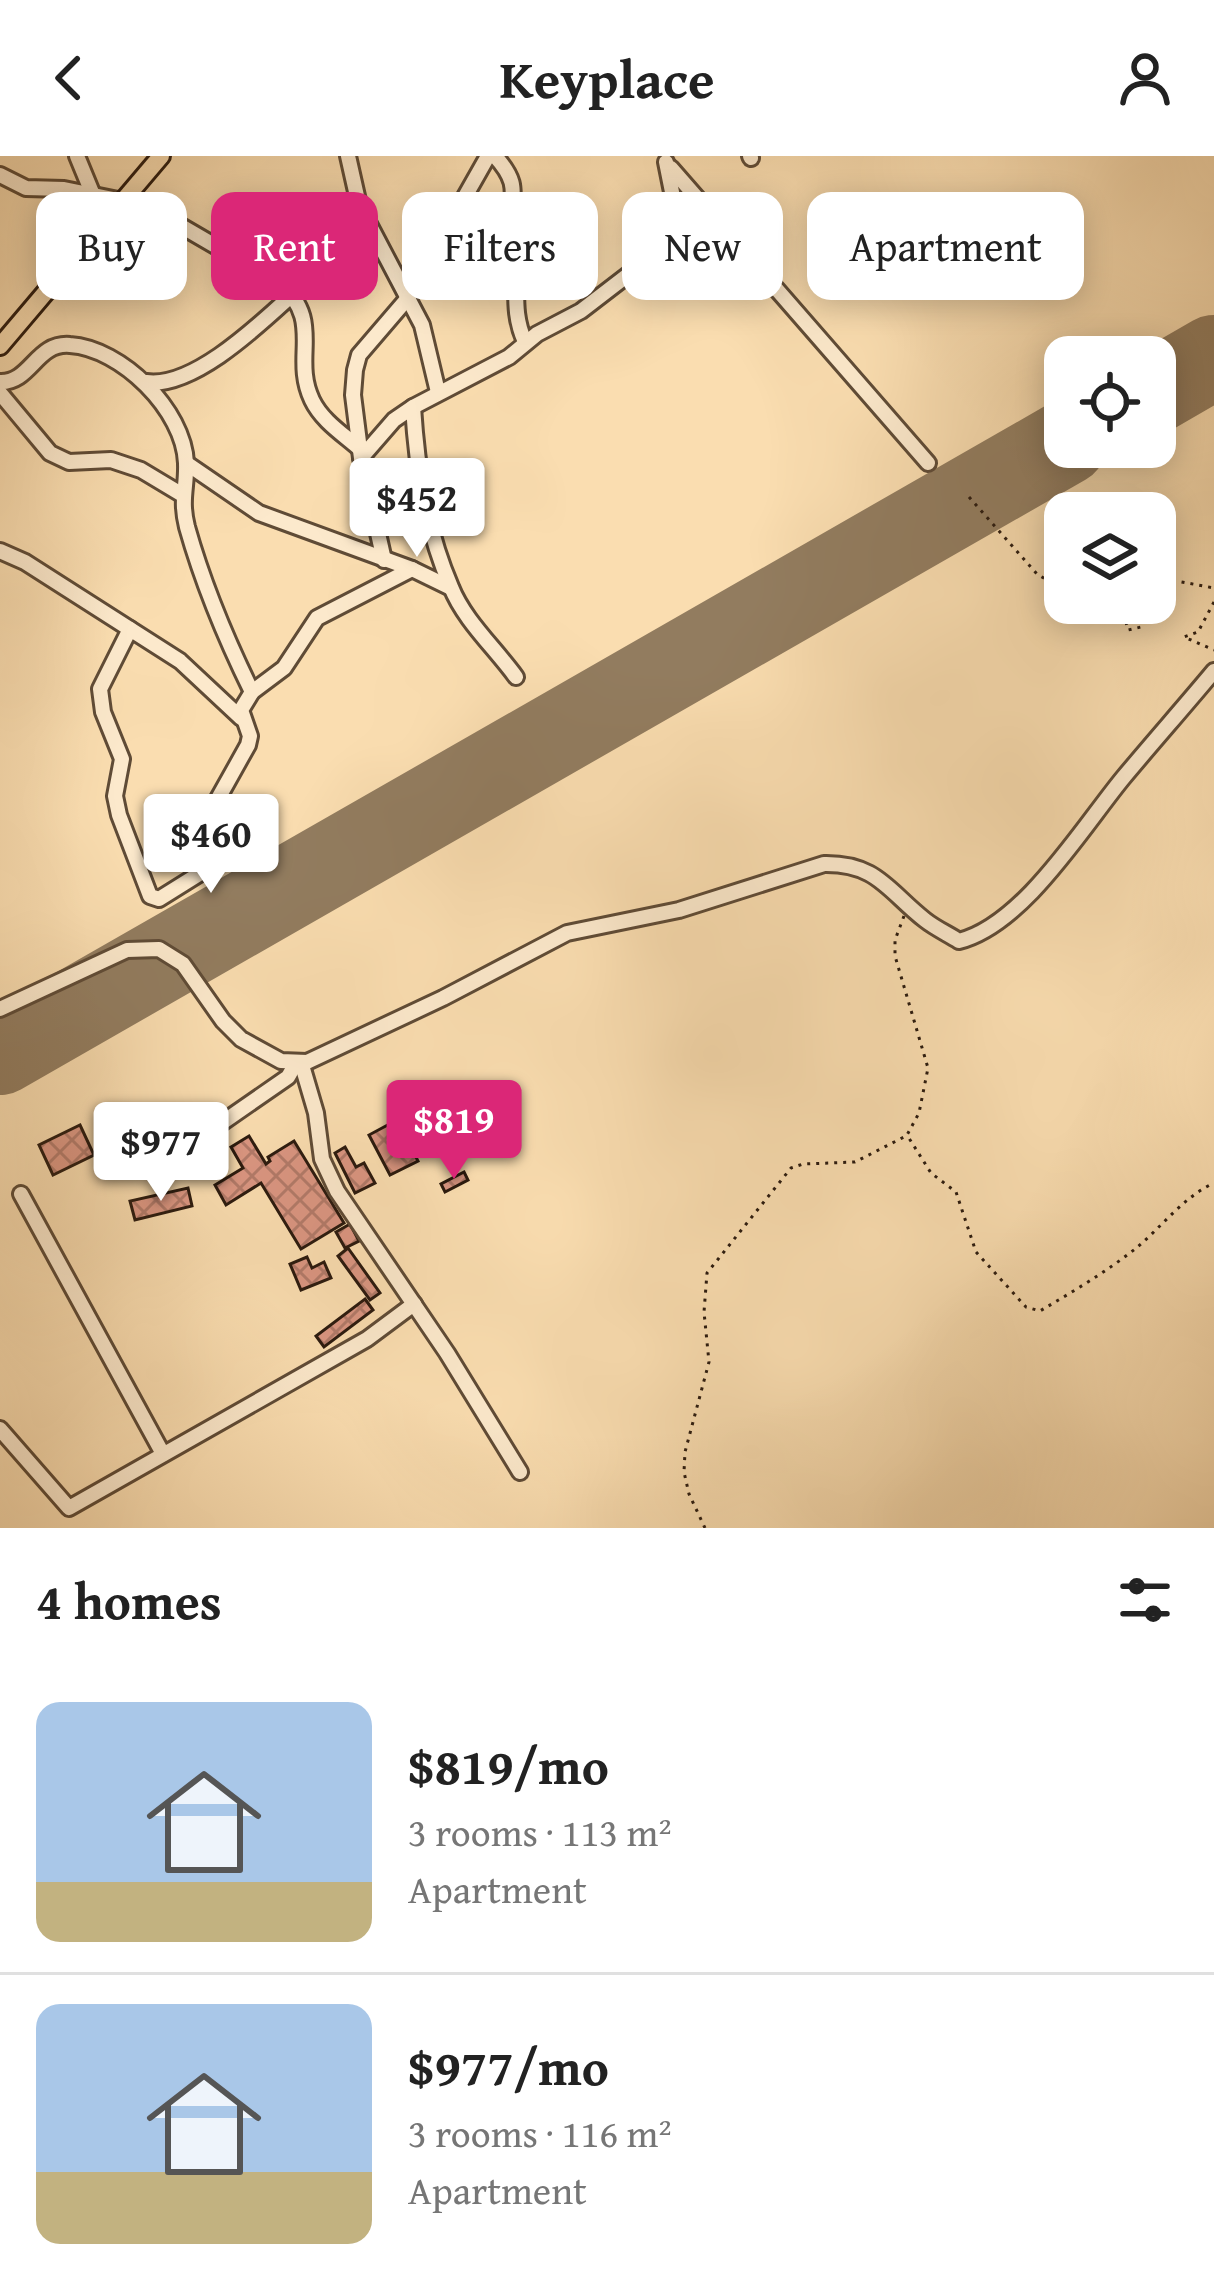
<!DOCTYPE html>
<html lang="en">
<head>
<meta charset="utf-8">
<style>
	:root { --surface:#fff; --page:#f2f2f2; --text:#222; --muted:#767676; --line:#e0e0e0; --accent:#db2777 }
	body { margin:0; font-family:"Gentium Book Plus",serif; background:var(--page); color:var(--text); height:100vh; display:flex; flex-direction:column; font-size:45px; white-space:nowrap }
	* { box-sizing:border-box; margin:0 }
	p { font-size:39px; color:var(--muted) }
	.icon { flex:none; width:66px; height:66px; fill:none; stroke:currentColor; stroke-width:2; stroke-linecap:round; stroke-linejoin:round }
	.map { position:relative; height:1372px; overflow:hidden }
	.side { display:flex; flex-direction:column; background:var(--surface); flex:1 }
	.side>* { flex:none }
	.banner { position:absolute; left:36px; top:36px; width:1143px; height:108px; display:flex; gap:24px }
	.fabs { position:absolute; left:1044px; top:180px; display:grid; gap:24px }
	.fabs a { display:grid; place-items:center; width:132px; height:132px; border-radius:24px; background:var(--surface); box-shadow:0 6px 30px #0003; font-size:60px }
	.price { position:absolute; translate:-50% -102px; padding:0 27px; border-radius:12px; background:#fff; color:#222; font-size:39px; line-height:78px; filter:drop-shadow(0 3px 6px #0008) }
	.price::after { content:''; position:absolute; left:50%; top:72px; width:36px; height:27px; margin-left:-18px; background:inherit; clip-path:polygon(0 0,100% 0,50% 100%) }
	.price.on { background:var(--accent); color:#fff }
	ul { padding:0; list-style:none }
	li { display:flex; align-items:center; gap:36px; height:300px; padding:0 36px }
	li+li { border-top:3px solid var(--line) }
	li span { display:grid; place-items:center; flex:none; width:336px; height:240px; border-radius:24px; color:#555 }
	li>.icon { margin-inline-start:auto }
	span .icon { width:144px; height:144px; fill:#fffc; stroke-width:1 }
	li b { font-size:51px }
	h2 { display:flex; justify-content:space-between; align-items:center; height:144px; padding:0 36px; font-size:51px }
	.chip { padding:0 42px; border-radius:24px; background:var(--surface); box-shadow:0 6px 30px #0003; font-size:42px; line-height:108px }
	.chip.on { background:var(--accent); color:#fff }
	header { display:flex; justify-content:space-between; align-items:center; height:156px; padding:0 36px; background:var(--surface); font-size:54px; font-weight:600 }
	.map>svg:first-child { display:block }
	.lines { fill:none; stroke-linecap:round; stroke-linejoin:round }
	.runway { stroke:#927c5f; stroke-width:84 }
	.building { fill:url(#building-cross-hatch); stroke:#2b1a0e; stroke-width:3 }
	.minor-casing { stroke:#5f4b36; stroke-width:20 }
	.major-casing { stroke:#2b1a0e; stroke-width:22 }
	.path { stroke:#2b1a0e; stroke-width:3; stroke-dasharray:3 6; stroke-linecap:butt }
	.minor { stroke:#fce9cc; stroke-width:14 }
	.major { stroke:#faddb0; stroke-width:16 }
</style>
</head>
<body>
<header><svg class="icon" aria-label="back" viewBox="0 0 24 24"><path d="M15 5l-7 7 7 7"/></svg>Keyplace<svg class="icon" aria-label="person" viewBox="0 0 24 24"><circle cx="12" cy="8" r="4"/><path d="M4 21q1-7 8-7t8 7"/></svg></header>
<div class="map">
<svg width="1214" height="1372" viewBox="0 0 1214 1372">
	<defs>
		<pattern id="building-cross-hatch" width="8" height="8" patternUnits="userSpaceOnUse" patternTransform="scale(3)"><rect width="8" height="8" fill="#db9682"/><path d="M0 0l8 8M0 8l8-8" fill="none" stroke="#b27a69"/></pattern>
	</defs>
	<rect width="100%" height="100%" fill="#faddb0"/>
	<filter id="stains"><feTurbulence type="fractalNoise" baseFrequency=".00167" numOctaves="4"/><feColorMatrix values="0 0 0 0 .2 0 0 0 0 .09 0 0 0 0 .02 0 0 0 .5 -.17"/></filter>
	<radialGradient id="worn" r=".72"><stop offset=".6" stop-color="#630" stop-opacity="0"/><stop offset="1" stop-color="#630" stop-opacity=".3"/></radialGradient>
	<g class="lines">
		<g class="runway">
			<polyline points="1155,235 1214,201"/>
			<polyline points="0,897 1065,287"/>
		</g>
	</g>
	<g class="building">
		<polygon points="736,40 742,48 727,60 716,46 723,41 728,47"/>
		<polygon points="397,964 418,1005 390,1019 369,979"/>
		<polygon points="80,969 94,999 53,1019 39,989"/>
		<polygon points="249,980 266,1008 270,1005 268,1001 294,985 344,1067 301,1093 261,1027 226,1049 215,1029 243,1012 231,991"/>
		<polygon points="345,991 356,1011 364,1007 375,1027 355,1037 335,997"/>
		<polygon points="464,1016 468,1024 445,1036 441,1028"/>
		<polygon points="188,1032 192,1050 135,1064 130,1045"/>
		<polygon points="350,1068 359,1085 345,1092 336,1076"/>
		<polygon points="348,1092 380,1137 370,1144 338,1100"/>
		<polygon points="307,1101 312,1112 324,1106 331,1122 301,1134 290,1108"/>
		<polygon points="365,1143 373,1154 324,1191 316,1180"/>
	</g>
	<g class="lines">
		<g class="minor-casing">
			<g id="minor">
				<polyline points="77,0 93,39"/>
				<polyline points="348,0 359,49 422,169 438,236"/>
				<path d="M495,0C521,29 511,37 511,72C511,84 516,97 516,110C517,139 513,159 525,186"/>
				<polyline points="750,0 751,2"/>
				<polyline points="671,12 928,307"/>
				<path d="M0,19L26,32L64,33L123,45L169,63L279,127C325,165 291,200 312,244C322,265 343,278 360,293"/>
				<polyline points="646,105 765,125"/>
				<path d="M0,226C31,227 36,186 70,189C121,192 184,254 186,307C187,332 180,343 187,371C203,428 226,483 252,536"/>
				<path d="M146,226C193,233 260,168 293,138"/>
				<polyline points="0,237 50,297 69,306 111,304 141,314 181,338"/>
				<path d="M413,251C417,313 426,373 451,431C464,464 495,492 516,521"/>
				<polyline points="361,302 394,264 413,251 509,201 537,178 581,155 646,105 673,41 666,6"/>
				<polyline points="186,307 259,357 412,413 451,432"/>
				<polyline points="0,395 25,406 180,505 241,562"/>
				<polyline points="384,404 361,302 353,239 355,214 359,199 407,143 488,0"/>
				<polyline points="130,473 100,533 103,556 122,603 115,640 119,659 150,740 159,743 199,718 210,657 248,589 250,580 241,554 252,536 284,512 317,462 412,413"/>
				<path d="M0,853L127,794L159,793L183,808L223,865L241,883L281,905L307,906L443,842L567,777L679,754L824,708C877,707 888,735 925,764C935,772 948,778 959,785C1023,769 1082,672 1123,622C1153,586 1184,551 1214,515"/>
				<polyline points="301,906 316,957 322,1003 337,1035 447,1197 520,1316"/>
				<polyline points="177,998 288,921 296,907"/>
				<polyline points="21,1038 163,1298"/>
				<polyline points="0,1273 69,1352 367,1183 414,1148"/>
			</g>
		</g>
		<g class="major-casing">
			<polyline id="major" points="0,190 161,0"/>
		</g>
		<g class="path">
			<polyline points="969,341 1037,418 1065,435"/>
			<polyline points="1155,421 1214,432"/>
			<polyline points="1214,446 1198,476 1184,481 1214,494"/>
			<polyline points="1110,447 1123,454 1128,474 1141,471 1128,447"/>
			<path d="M904,760L895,784V800L928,912L919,957L907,979L931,1017L956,1036L976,1096L1026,1151L1040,1155C1072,1136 1106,1116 1135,1093C1161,1072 1183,1041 1214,1027"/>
			<polyline points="705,1372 689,1338 684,1316 685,1296 709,1206 704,1156 707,1117 791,1012 803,1008 855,1006 906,980"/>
		</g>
		<use href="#minor" class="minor"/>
		<use href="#major" class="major"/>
	</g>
	<rect width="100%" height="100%" filter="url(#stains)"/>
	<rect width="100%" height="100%" fill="url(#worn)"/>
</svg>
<div class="fabs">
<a><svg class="icon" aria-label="locate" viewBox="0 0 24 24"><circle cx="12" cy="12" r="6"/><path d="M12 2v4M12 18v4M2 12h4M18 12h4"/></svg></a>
<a><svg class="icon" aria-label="layers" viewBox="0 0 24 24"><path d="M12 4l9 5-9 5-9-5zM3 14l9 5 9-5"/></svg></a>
</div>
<b class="price" style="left:417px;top:404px">$452</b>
<b class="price" style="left:211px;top:740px">$460</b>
<b class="price on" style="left:454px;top:1026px">$819</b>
<b class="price" style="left:161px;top:1048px">$977</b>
<div class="banner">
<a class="chip">Buy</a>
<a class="chip on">Rent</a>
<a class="chip">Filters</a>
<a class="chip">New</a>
<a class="chip">Apartment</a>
</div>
</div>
<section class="side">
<h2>4 homes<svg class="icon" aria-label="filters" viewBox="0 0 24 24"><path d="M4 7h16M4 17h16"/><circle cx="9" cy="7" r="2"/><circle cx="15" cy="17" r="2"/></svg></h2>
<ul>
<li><span style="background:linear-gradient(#a9c7e8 75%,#c2b280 0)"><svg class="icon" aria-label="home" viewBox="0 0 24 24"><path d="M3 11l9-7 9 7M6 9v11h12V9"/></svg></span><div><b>$819/mo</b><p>3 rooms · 113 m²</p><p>Apartment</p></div></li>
<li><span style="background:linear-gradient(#a9c7e8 70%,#c2b280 0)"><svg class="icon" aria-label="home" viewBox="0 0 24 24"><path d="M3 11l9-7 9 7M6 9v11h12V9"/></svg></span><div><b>$977/mo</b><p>3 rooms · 116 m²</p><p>Apartment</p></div></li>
</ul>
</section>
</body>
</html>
